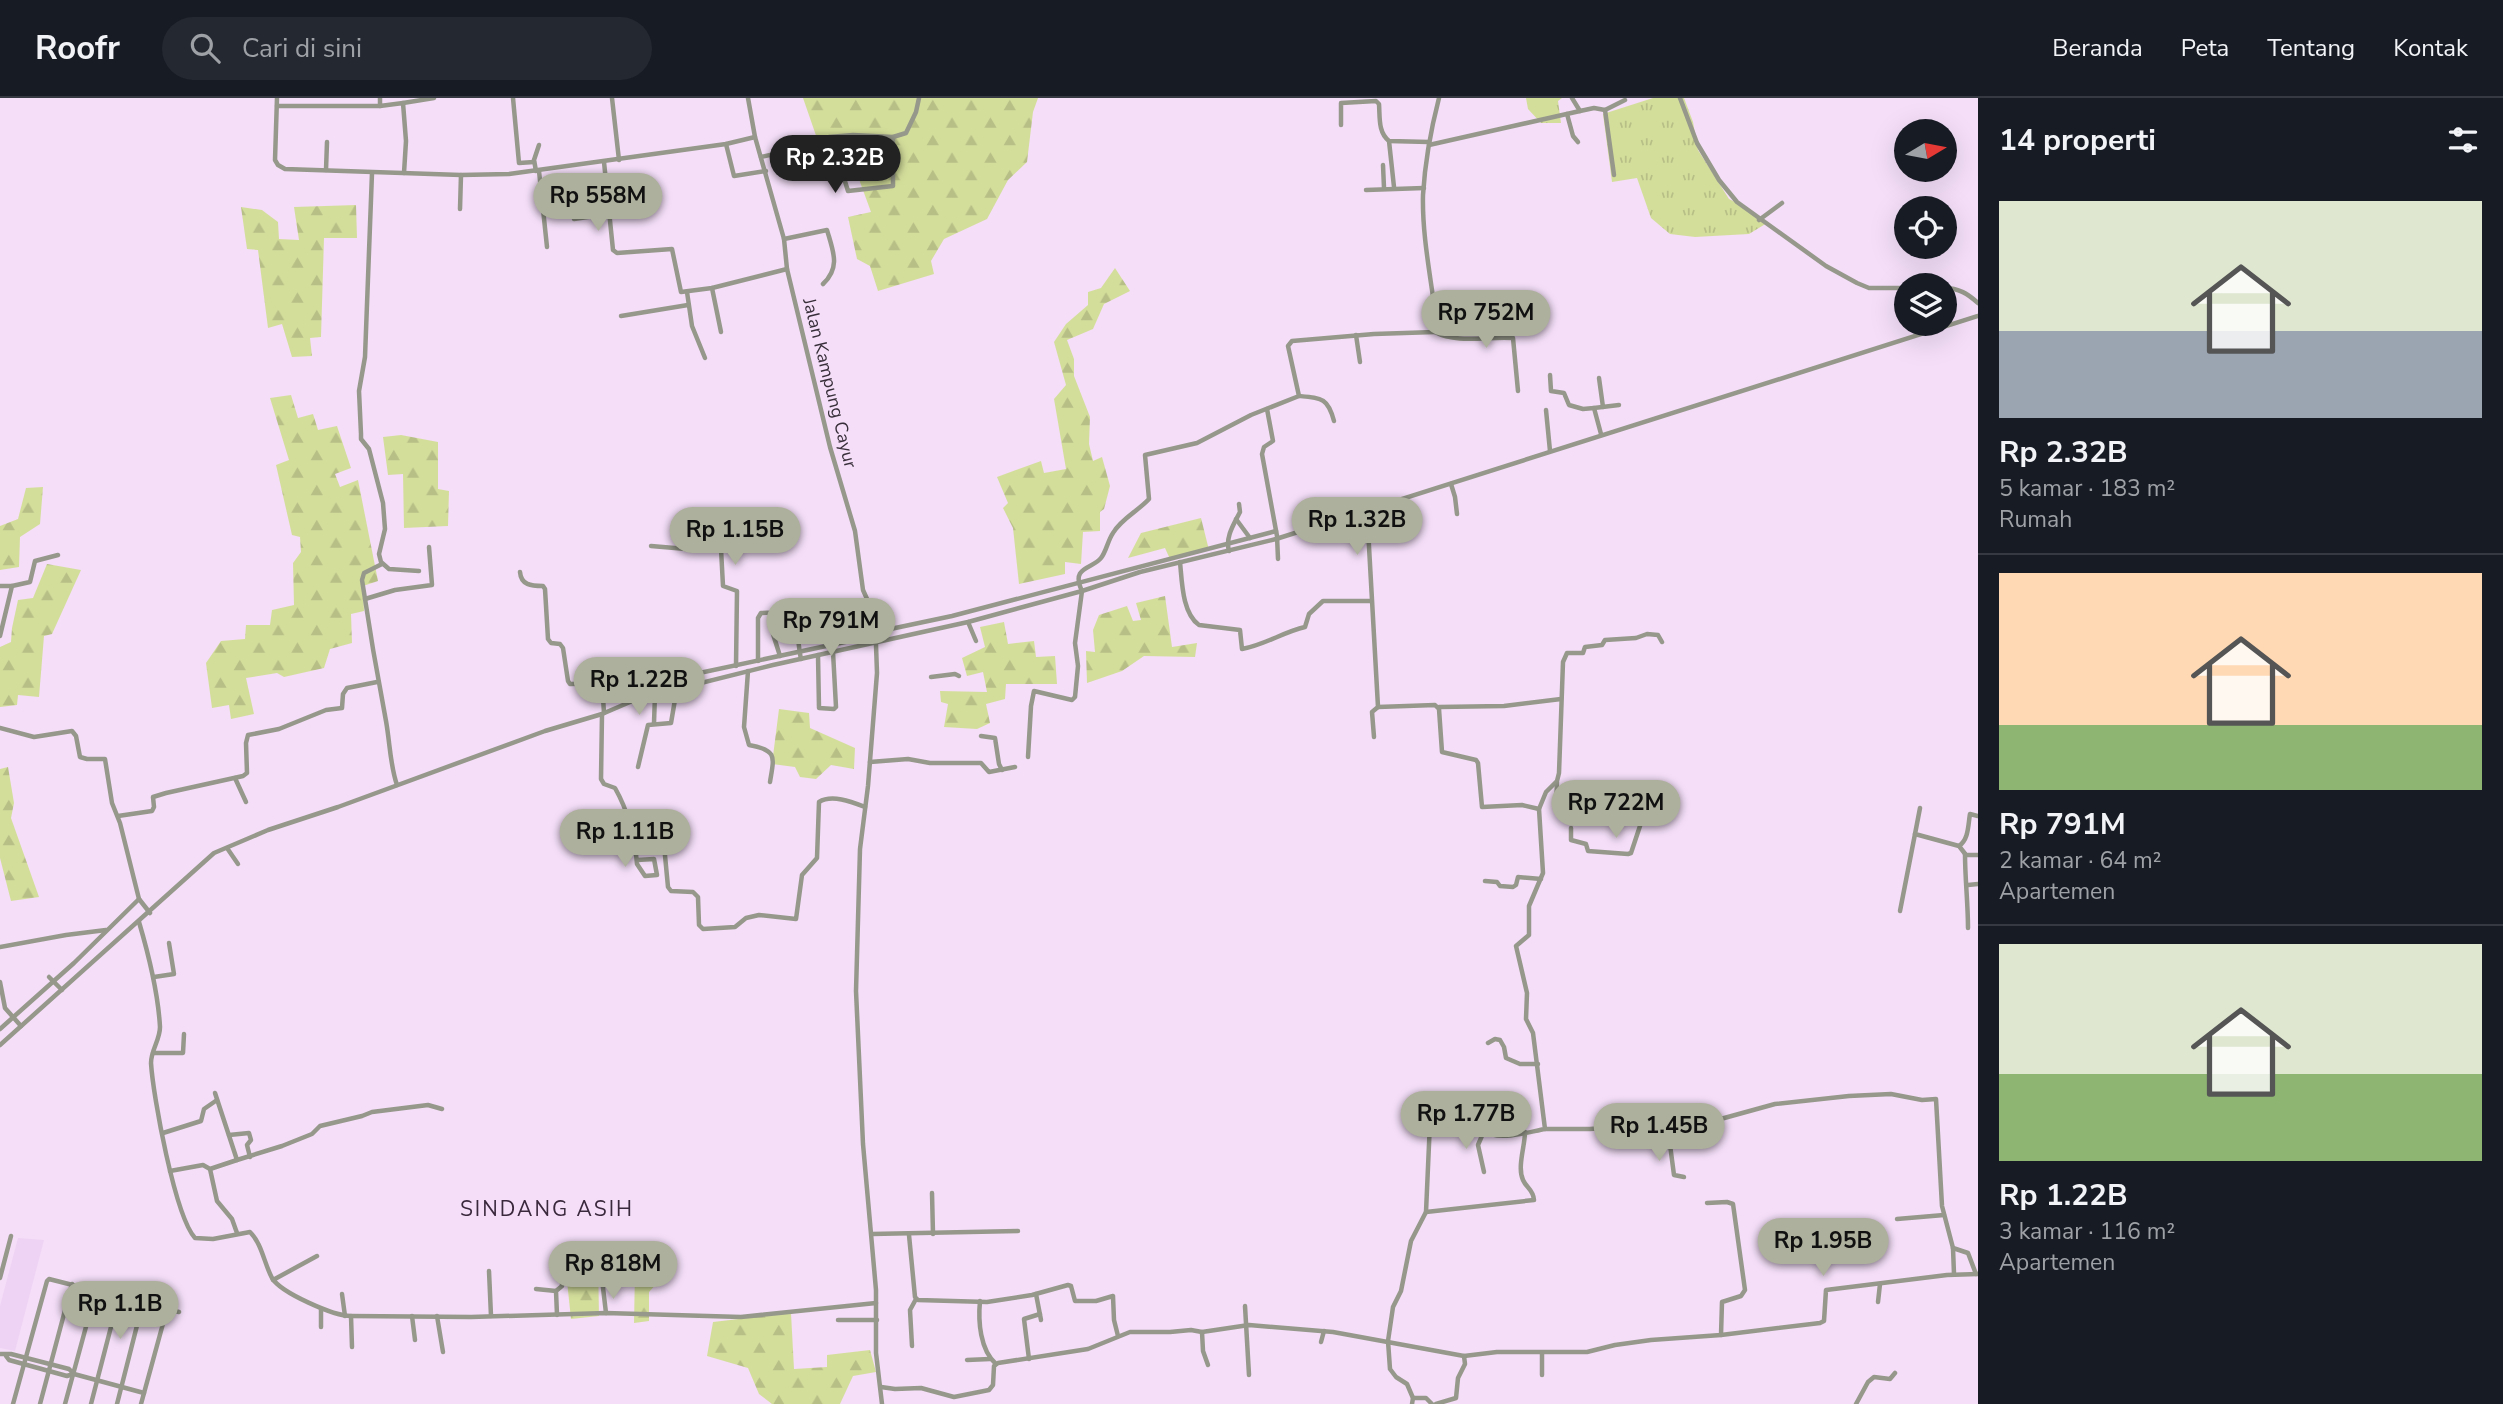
<!DOCTYPE html>
<html lang="id">
<head>
<meta charset="utf-8">
<style>
	:root { --surface:#171b24; --page:#242831; --text:#f1f3f6; --muted:#9ea1a6; --line:#363941; --accent:#adb09c }
	body { margin:0; font-family:"Nunito Sans",sans-serif; background:var(--page); color:var(--text); height:100vh; display:flex; flex-direction:column; font-size:26px; white-space:nowrap }
	* { box-sizing:border-box; margin:0 }
	p { font-size:23px; color:var(--muted) }
	.icon { flex:none; width:38px; height:38px; fill:none; stroke:currentColor; stroke-width:2; stroke-linecap:round; stroke-linejoin:round }
	.map { position:relative; flex:1; overflow:hidden }
	.drawer { display:flex; flex-direction:column; background:var(--surface); width:525px }
	.drawer>* { flex:none }
	.needle { width:46px; rotate:80deg }
	.controls { position:absolute; left:1894px; top:21px; display:grid; gap:14px }
	.controls a { display:grid; place-items:center; width:63px; height:63px; border-radius:50%; background:var(--surface); box-shadow:0 7px 28px #0002; font-size:35px }
	.price { position:absolute; translate:-50% -60px; padding:0 16px; border-radius:24px; background:var(--accent); color:#111; font-size:23px; line-height:46px; filter:drop-shadow(0 2px 4px #0008) }
	.price::after { content:''; position:absolute; left:50%; top:42px; width:21px; height:16px; margin-left:-10px; background:inherit; clip-path:polygon(0 0,100% 0,50% 100%) }
	.price.active { background:#222; color:#fff }
	ul { padding:0; list-style:none }
	li { display:grid; align-content:center; gap:14px; height:371px; padding:0 21px }
	li+li { border-top:2px solid var(--line) }
	li span { display:grid; place-items:center; height:217px; border-radius:0px; color:#555 }
	li>.icon { margin-inline-start:auto }
	span .icon { width:126px; height:126px; fill:#fffc; stroke-width:1 }
	li b { font-size:30px }
	h2 { display:flex; justify-content:space-between; align-items:center; height:84px; padding:0 21px; font-size:30px }
	header { display:flex; align-items:center; gap:42px; box-sizing:border-box; height:98px; padding:0 35px; background:var(--surface); border-bottom:2px solid var(--line) }
	header strong { font-size:33px }
	nav { display:flex; gap:38px; margin-inline-start:auto; font-size:24px }
	.search { width:490px; height:63px; background:var(--page); display:flex; align-items:center; gap:18px; box-sizing:border-box; padding:0 24px; border-radius:38px; color:var(--muted); font-size:26px }
	main { display:flex; flex:1; min-height:0 }
	.map>svg:first-child { display:block }
	.built { fill:#efd3f4 }
	.grass { fill:url(#grass-tufts) }
	.forest { fill:url(#forest-firs) }
	.lines { fill:none; stroke-linecap:round; stroke-linejoin:round }
	.minor { stroke:#96988b; stroke-width:4.5 }
	.labels { text-anchor:middle; dominant-baseline:central; stroke-width:6; stroke-linejoin:round; paint-order:stroke }
	.street-label { font-size:18px; fill:#372e39; stroke:#f4def8 }
	.quarter-label { font-size:21px; letter-spacing:2px; fill:#3a283d; stroke:#f4def8 }
</style>
</head>
<body>
<header>
<strong>Roofr</strong>
<div class="search"><svg class="icon" aria-label="search" viewBox="0 0 24 24"><circle cx="10" cy="10" r="6"/><path d="M15 15l6 6"/></svg>Cari di sini</div>
<nav><a>Beranda</a><a>Peta</a><a>Tentang</a><a>Kontak</a></nav>
</header>
<main>
<div class="map">
<svg width="1978" height="1306" viewBox="0 0 1978 1306">
	<defs>
		<pattern id="grass-tufts" width="24" height="20" patternUnits="userSpaceOnUse" patternTransform="scale(1.75)"><rect width="24" height="20" fill="#d4de9b"/><path d="M3 7l-1-3M5 7V3M7 7l1-3M15 17l-1-3M17 17v-4M19 17l1-3" fill="none" stroke="#b7bf86"/></pattern>
		<pattern id="forest-firs" width="22" height="20" patternUnits="userSpaceOnUse" patternTransform="scale(1.75)"><rect width="22" height="20" fill="#d4de9b"/><path d="M5 1l3.5 6h-7zM16 11l3.5 6h-7z" fill="#b7bf86"/></pattern>
	</defs>
	<rect width="100%" height="100%" fill="#f4def8"/>
	<polygon class="built" points="18,1140 44,1142 15,1253 0,1250 0,1208"/>
	<g class="grass">
		<polygon points="1526,0 1562,0 1558,3 1561,25 1541,25 1528,11"/>
		<polygon points="1653,0 1684,0 1693,24 1698,52 1729,101 1751,112 1767,125 1749,136 1695,139 1670,136 1651,120 1637,80 1612,84 1603,16"/>
	</g>
	<g class="forest">
		<polygon points="803,0 1038,0 1033,14 1027,64 1008,82 987,121 944,141 931,163 934,176 878,193 870,168 857,161 848,119 871,114 856,73 816,78 809,52 820,49"/>
		<polygon points="356,107 357,140 324,140 321,239 310,240 312,258 292,259 282,226 268,230 258,152 247,151 241,109 262,112 278,124 279,141 299,142 294,109"/>
		<polygon points="1115,170 1130,193 1104,206 1093,231 1067,242 1074,261 1074,278 1090,319 1089,346 1093,363 1102,359 1110,388 1104,411 1100,414 1100,433 1083,434 1081,466 1065,464 1065,476 1019,486 1013,430 1003,410 1008,405 997,379 1041,363 1044,375 1066,371 1054,301 1066,287 1054,244 1066,226 1088,207 1088,194 1101,190"/>
		<polygon points="291,297 298,320 313,316 318,332 337,328 351,370 335,376 340,389 358,382 378,483 363,488 364,513 351,516 352,545 330,551 324,570 284,579 277,575 246,580 254,616 231,621 229,607 212,610 206,565 221,543 245,541 246,527 270,527 272,512 294,507 293,465 301,454 300,439 292,437 276,367 289,362 270,300"/>
		<polygon points="401,337 438,344 438,391 449,393 448,428 404,430 403,376 388,377 383,339"/>
		<polygon points="43,389 40,426 20,439 19,469 0,472 0,428 18,421 26,390"/>
		<polygon points="1201,420 1209,452 1170,461 1165,450 1128,460 1141,435"/>
		<polygon points="47,466 81,472 52,536 44,538 39,599 18,597 17,607 0,609 0,549 11,544 12,530 18,502 33,500"/>
		<polygon points="1165,498 1172,549 1197,545 1195,559 1144,558 1122,573 1087,585 1086,553 1095,554 1093,532 1099,517 1127,508 1133,523 1141,522 1136,505"/>
		<polygon points="1004,524 1008,546 1034,543 1036,559 1055,558 1057,586 1006,586 1005,601 986,606 990,625 977,631 944,629 948,606 941,604 940,593 987,594 983,574 967,578 962,560 985,549 980,529"/>
		<polygon points="779,611 809,615 810,630 855,650 854,671 831,667 816,681 800,679 795,669 772,666"/>
		<polygon points="8,669 14,705 11,720 39,799 11,803 0,760 0,671"/>
		<polygon points="629,1151 671,1165 659,1169 658,1184 649,1194 649,1223 634,1225 635,1172 625,1163"/>
		<polygon points="598,1161 599,1218 571,1221 565,1164"/>
		<polygon points="791,1215 794,1271 827,1269 827,1257 870,1252 876,1274 853,1278 840,1306 772,1306 759,1296 748,1270 707,1258 713,1224"/>
	</g>
	<g class="lines">
		<g class="minor">
			<polyline points="277,0 275,62 278,67 285,71 461,77 509,76 726,46 755,39 784,141 787,171 830,349 855,433 863,492 875,519 877,575 868,688 860,751 856,893 863,1046 876,1192 876,1255 882,1306"/>
			<polyline points="380,0 380,8 403,5 406,43 404,75"/>
			<polyline points="513,0 519,65 534,64"/>
			<polyline points="612,0 619,62"/>
			<polyline points="748,0 755,39"/>
			<polyline points="1572,0 1580,13"/>
			<polyline points="1680,0 1697,45 1719,82 1737,104 1826,168 1857,185 1869,190 1906,190"/>
			<polyline points="403,5 434,0"/>
			<polyline points="277,8 380,8"/>
			<polyline points="1605,12 1614,77"/>
			<polyline points="1567,16 1573,38 1578,44"/>
			<path d="M1341,27V5L1376,3L1379,6C1380,20 1378,34 1389,43L1429,44"/>
			<polyline points="1389,43 1394,89"/>
			<polyline points="726,46 734,78 766,73"/>
			<polyline points="1429,47 1580,13 1594,10 1605,12 1625,2"/>
			<polyline points="761,59 797,51 829,39 853,37 893,39 906,35 916,14 919,0"/>
			<polyline points="604,64 613,152 617,155 672,151 681,194 712,190 787,171"/>
			<polyline points="1383,67 1384,90"/>
			<polyline points="326,72 327,44"/>
			<polyline points="536,73 534,62 539,47"/>
			<polyline points="539,73 547,149"/>
			<polyline points="372,75 365,259 359,293 361,336 361,341 369,351 383,405 385,431 379,456 381,464 389,471 419,473"/>
			<polyline points="843,77 848,93 893,88 893,39"/>
			<polyline points="1366,92 1424,90"/>
			<polyline points="460,111 461,77"/>
			<polyline points="574,121 608,116"/>
			<polyline points="1759,122 1782,105"/>
			<path d="M784,141L827,132C833,153 841,169 823,186"/>
			<polyline points="712,190 721,234"/>
			<path d="M1944,190C1959,190 1968,196 1978,205"/>
			<polyline points="687,194 692,228 705,260"/>
			<polyline points="621,218 688,207"/>
			<path d="M1435,234C1457,246 1489,238 1513,240L1518,293"/>
			<polyline points="1356,237 1360,264"/>
			<polyline points="1550,277 1551,293 1564,295 1569,307 1583,311 1594,310 1601,336"/>
			<polyline points="1599,280 1603,309"/>
			<path d="M1299,298C1322,300 1328,300 1334,323"/>
			<polyline points="1594,310 1619,307"/>
			<polyline points="1267,311 1273,343 1264,349 1262,356 1277,438 1278,461"/>
			<polyline points="1546,312 1550,353"/>
			<polyline points="1451,386 1455,399 1457,416"/>
			<polyline points="1367,413 1378,609 1372,614 1374,639"/>
			<polyline points="1236,421 1250,440"/>
			<polyline points="651,448 698,452 721,451 723,488 737,493 736,568"/>
			<polyline points="690,451 691,427"/>
			<path d="M1229,453C1225,439 1234,426 1240,414L1239,406"/>
			<path d="M1180,464C1182,483 1182,515 1199,527L1240,532L1242,551C1265,547 1283,534 1305,529L1309,516L1323,503H1370"/>
			<path d="M382,466L364,475L362,482C369,529 377,576 386,623C390,645 390,667 397,687"/>
			<path d="M520,474C521,487 531,488 543,488L545,491L548,541L551,545L560,546L563,550L568,583L570,586L626,585L676,580L859,541L881,533L952,518L1276,433"/>
			<polyline points="0,488 12,488"/>
			<polyline points="365,501 395,492 432,487 429,449"/>
			<polyline points="800,508 869,504"/>
			<polyline points="968,524 976,543"/>
			<polyline points="773,536 780,558"/>
			<polyline points="0,538 12,488 30,484 35,463 58,457"/>
			<polyline points="818,557 819,610 834,611 836,609 833,554"/>
			<path d="M758,563V520L761,515C806,513 794,529 801,561"/>
			<path d="M748,573L744,629L749,647C778,652 774,659 770,684"/>
			<polyline points="931,579 955,576 959,578"/>
			<polyline points="602,584 604,615"/>
			<polyline points="1378,609 1435,607 1439,611 1442,654 1476,662 1478,665 1482,709 1522,707 1539,711"/>
			<polyline points="1439,609 1504,608 1561,601"/>
			<path d="M602,616L601,681L604,686L615,690C628,713 635,740 637,766L645,778L657,777L654,761L637,762"/>
			<polyline points="654,625 655,596"/>
			<polyline points="0,630 34,639 72,633 76,638 80,659 87,661 105,661 112,705 120,725 139,801 150,815"/>
			<polyline points="981,638 995,640 999,666 1002,672"/>
			<path d="M1028,659L1031,608L1034,593L1072,602L1075,599L1078,568L1075,545L1082,493C1070,468 1093,471 1101,460C1106,454 1108,442 1113,435C1121,421 1138,413 1149,401L1145,357L1197,345L1251,317L1299,298L1288,248L1292,243L1374,236L1435,234L1436,221C1431,180 1422,138 1423,97C1425,64 1431,31 1439,0"/>
			<polyline points="870,664 908,661 930,665 981,665 989,674 1015,669"/>
			<polyline points="638,669 648,627 671,625 677,590"/>
			<polyline points="235,680 246,704"/>
			<path d="M1557,684L1556,710L1558,712C1581,716 1616,690 1638,704L1643,719L1631,755L1628,756L1588,753L1586,746L1571,742V730"/>
			<polyline points="1920,710 1915,736 1959,748 1966,757 1978,757"/>
			<polyline points="118,718 152,713 154,709 153,699 166,695 243,678 247,675 246,645 248,637 279,631 326,612 342,610 343,596 347,590 377,584"/>
			<polyline points="629,725 652,725"/>
			<path d="M634,744L658,743L664,747L668,789L671,793L693,794L698,799L699,827L703,831L735,829L746,820L759,817L796,821L802,777L817,760L819,704C832,696 852,704 865,709"/>
			<path d="M1959,748C1969,741 1968,727 1970,716L1978,718"/>
			<polyline points="227,750 238,766"/>
			<path d="M1965,756C1965,781 1968,805 1968,830"/>
			<polyline points="1485,783 1497,784 1500,788 1513,789 1516,787 1518,779 1541,781"/>
			<polyline points="1968,787 1978,786"/>
			<polyline points="1900,813 1915,736"/>
			<path d="M139,824C149,858 158,893 160,929C160,942 151,952 151,965C153,998 175,1118 195,1140L213,1141L250,1134C262,1146 264,1165 272,1180C281,1195 334,1218 351,1218L471,1219L606,1215L741,1219L876,1205"/>
			<polyline points="0,849 66,837 106,832"/>
			<polyline points="49,879 62,892"/>
			<polyline points="154,879 174,876 169,845"/>
			<polyline points="0,884 5,910 21,928"/>
			<polyline points="0,931 74,865 139,801"/>
			<polyline points="1488,945 1495,941 1500,942 1504,949 1506,960 1520,966 1538,966"/>
			<polyline points="0,947 214,755 268,732 338,709 545,633 602,616 637,601 773,567 968,524 1082,493 1140,474 1276,441 1978,218"/>
			<polyline points="153,955 183,955 184,936"/>
			<path d="M1495,1005L1484,1022V1032C1497,1044 1528,1034 1545,1031L1533,935L1526,921L1527,895L1516,848L1529,837V808L1543,775L1539,711L1546,694L1557,683L1559,675L1563,564L1567,555H1583L1585,549L1602,547L1605,542L1636,540L1647,536L1658,537L1662,544"/>
			<polyline points="1667,1024 1674,1077 1684,1079"/>
			<polyline points="1545,1031 1590,1031 1717,1022 1775,1006 1849,998 1891,996 1922,1002 1936,1001 1942,1108 1953,1150 1954,1176"/>
			<polyline points="1484,1033 1478,1047 1484,1074"/>
			<polyline points="163,1035 201,1023 204,1011 217,1002"/>
			<polyline points="229,1037 249,1035 251,1042 247,1047 250,1059"/>
			<polyline points="237,1062 282,1048 312,1036 320,1028 362,1018 372,1014 428,1007 442,1011"/>
			<polyline points="210,1071 217,1103 232,1121 237,1135"/>
			<polyline points="170,1073 203,1067 210,1071 237,1062 215,995"/>
			<polyline points="932,1095 933,1136"/>
			<polyline points="1707,1105 1727,1104 1733,1106 1745,1192 1741,1198 1722,1204 1721,1237"/>
			<path d="M1426,1114L1534,1102C1533,1091 1527,1091 1523,1082C1517,1069 1525,1048 1525,1034"/>
			<polyline points="1897,1121 1944,1117"/>
			<polyline points="872,1136 1018,1133"/>
			<polyline points="909,1137 915,1199 918,1202 987,1204 1032,1197 1068,1187 1071,1188 1075,1203 1096,1203 1113,1198 1114,1222 1118,1238"/>
			<polyline points="1953,1150 1968,1155 1976,1176"/>
			<polyline points="489,1173 491,1218"/>
			<polyline points="601,1173 606,1215"/>
			<polyline points="0,1180 11,1138"/>
			<polyline points="273,1182 317,1158"/>
			<polyline points="536,1191 556,1193"/>
			<polyline points="342,1196 345,1218"/>
			<polyline points="1036,1196 1041,1222"/>
			<path d="M980,1203C978,1223 980,1252 996,1266"/>
			<polyline points="1878,1204 1880,1186"/>
			<polyline points="1245,1208 1249,1277"/>
			<polyline points="321,1211 321,1229"/>
			<polyline points="557,1217 556,1193 562,1188 562,1165"/>
			<polyline points="351,1218 352,1249"/>
			<polyline points="412,1218 415,1242"/>
			<polyline points="437,1218 443,1254"/>
			<polyline points="838,1222 877,1222"/>
			<polyline points="1202,1234 1203,1253 1208,1267"/>
			<polyline points="1321,1244 1324,1233"/>
			<polyline points="912,1248 910,1212 916,1201"/>
			<polyline points="0,1256 11,1256 69,1271 74,1276 144,1295"/>
			<polyline points="6,1258 9,1262 67,1278 73,1276"/>
			<polyline points="1029,1261 1024,1221 1040,1216"/>
			<polyline points="967,1262 990,1261"/>
			<polyline points="1542,1277 1542,1255"/>
			<polyline points="881,1289 895,1291 921,1290 954,1299 989,1292 993,1287 994,1268 998,1265 1088,1251 1130,1234 1170,1234 1191,1232 1202,1234 1249,1227 1333,1234 1464,1258 1497,1254 1587,1254 1615,1247 1651,1242 1721,1237 1820,1225 1824,1223 1826,1192 1947,1177 1978,1176"/>
			<polyline points="1413,1300 1426,1300 1432,1306"/>
			<polyline points="13,1306 47,1183 49,1181 179,1214"/>
			<polyline points="40,1306 72,1186"/>
			<polyline points="65,1306 96,1192"/>
			<polyline points="91,1306 119,1198"/>
			<polyline points="117,1306 143,1204"/>
			<polyline points="141,1306 167,1211"/>
			<path d="M1412,1306L1413,1300L1407,1286L1396,1279L1390,1271L1388,1243L1393,1209L1401,1193L1411,1143L1426,1114L1430,1024L1434,1019C1451,1018 1467,1018 1484,1022"/>
			<polyline points="1436,1306 1456,1300 1458,1280 1465,1266 1464,1258"/>
			<polyline points="1856,1306 1868,1284 1874,1279 1890,1281 1895,1275"/>
		</g>
	</g>
	<g class="labels">
		<g class="street-label">
			<text transform="translate(830 285) rotate(76)">Jalan Kampung Cayur</text>
		</g>
		<g class="quarter-label">
			<text x="547" y="1111">SINDANG ASIH</text>
		</g>
	</g>
</svg>
<div class="controls">
<a><svg class="needle" viewBox="-14 -14 28 28"><path d="M0-13l5 13h-10z" fill="#e53935"/><path d="M0 13l5-13h-10z" fill="#9ea1a6"/></svg></a>
<a><svg class="icon" aria-label="locate" viewBox="0 0 24 24"><circle cx="12" cy="12" r="6"/><path d="M12 2v4M12 18v4M2 12h4M18 12h4"/></svg></a>
<a><svg class="icon" aria-label="layers" viewBox="0 0 24 24"><path d="M12 4l9 5-9 5-9-5zM3 14l9 5 9-5"/></svg></a>
</div>
<b class="price active" style="left:835px;top:97px">Rp 2.32B</b>
<b class="price" style="left:598px;top:135px">Rp 558M</b>
<b class="price" style="left:1486px;top:252px">Rp 752M</b>
<b class="price" style="left:1357px;top:459px">Rp 1.32B</b>
<b class="price" style="left:735px;top:469px">Rp 1.15B</b>
<b class="price" style="left:831px;top:560px">Rp 791M</b>
<b class="price" style="left:639px;top:619px">Rp 1.22B</b>
<b class="price" style="left:1616px;top:742px">Rp 722M</b>
<b class="price" style="left:625px;top:771px">Rp 1.11B</b>
<b class="price" style="left:1466px;top:1053px">Rp 1.77B</b>
<b class="price" style="left:1659px;top:1065px">Rp 1.45B</b>
<b class="price" style="left:1823px;top:1180px">Rp 1.95B</b>
<b class="price" style="left:613px;top:1203px">Rp 818M</b>
<b class="price" style="left:120px;top:1243px">Rp 1.1B</b>
</div>
<section class="drawer">
<h2>14 properti<svg class="icon" aria-label="filters" viewBox="0 0 24 24"><path d="M4 7h16M4 17h16"/><circle cx="9" cy="7" r="2"/><circle cx="15" cy="17" r="2"/></svg></h2>
<ul>
<li><span style="background:linear-gradient(#dfe7d0 60%,#9aa5b1 0)"><svg class="icon" aria-label="home" viewBox="0 0 24 24"><path d="M3 11l9-7 9 7M6 9v11h12V9"/></svg></span><div><b>Rp 2.32B</b><p>5 kamar · 183 m²</p><p>Rumah</p></div></li>
<li><span style="background:linear-gradient(#ffd9b3 70%,#8fb573 0)"><svg class="icon" aria-label="home" viewBox="0 0 24 24"><path d="M3 11l9-7 9 7M6 9v11h12V9"/></svg></span><div><b>Rp 791M</b><p>2 kamar · 64 m²</p><p>Apartemen</p></div></li>
<li><span style="background:linear-gradient(#dfe7d0 60%,#8fb573 0)"><svg class="icon" aria-label="home" viewBox="0 0 24 24"><path d="M3 11l9-7 9 7M6 9v11h12V9"/></svg></span><div><b>Rp 1.22B</b><p>3 kamar · 116 m²</p><p>Apartemen</p></div></li>
</ul>
</section>
</main>
</body>
</html>
